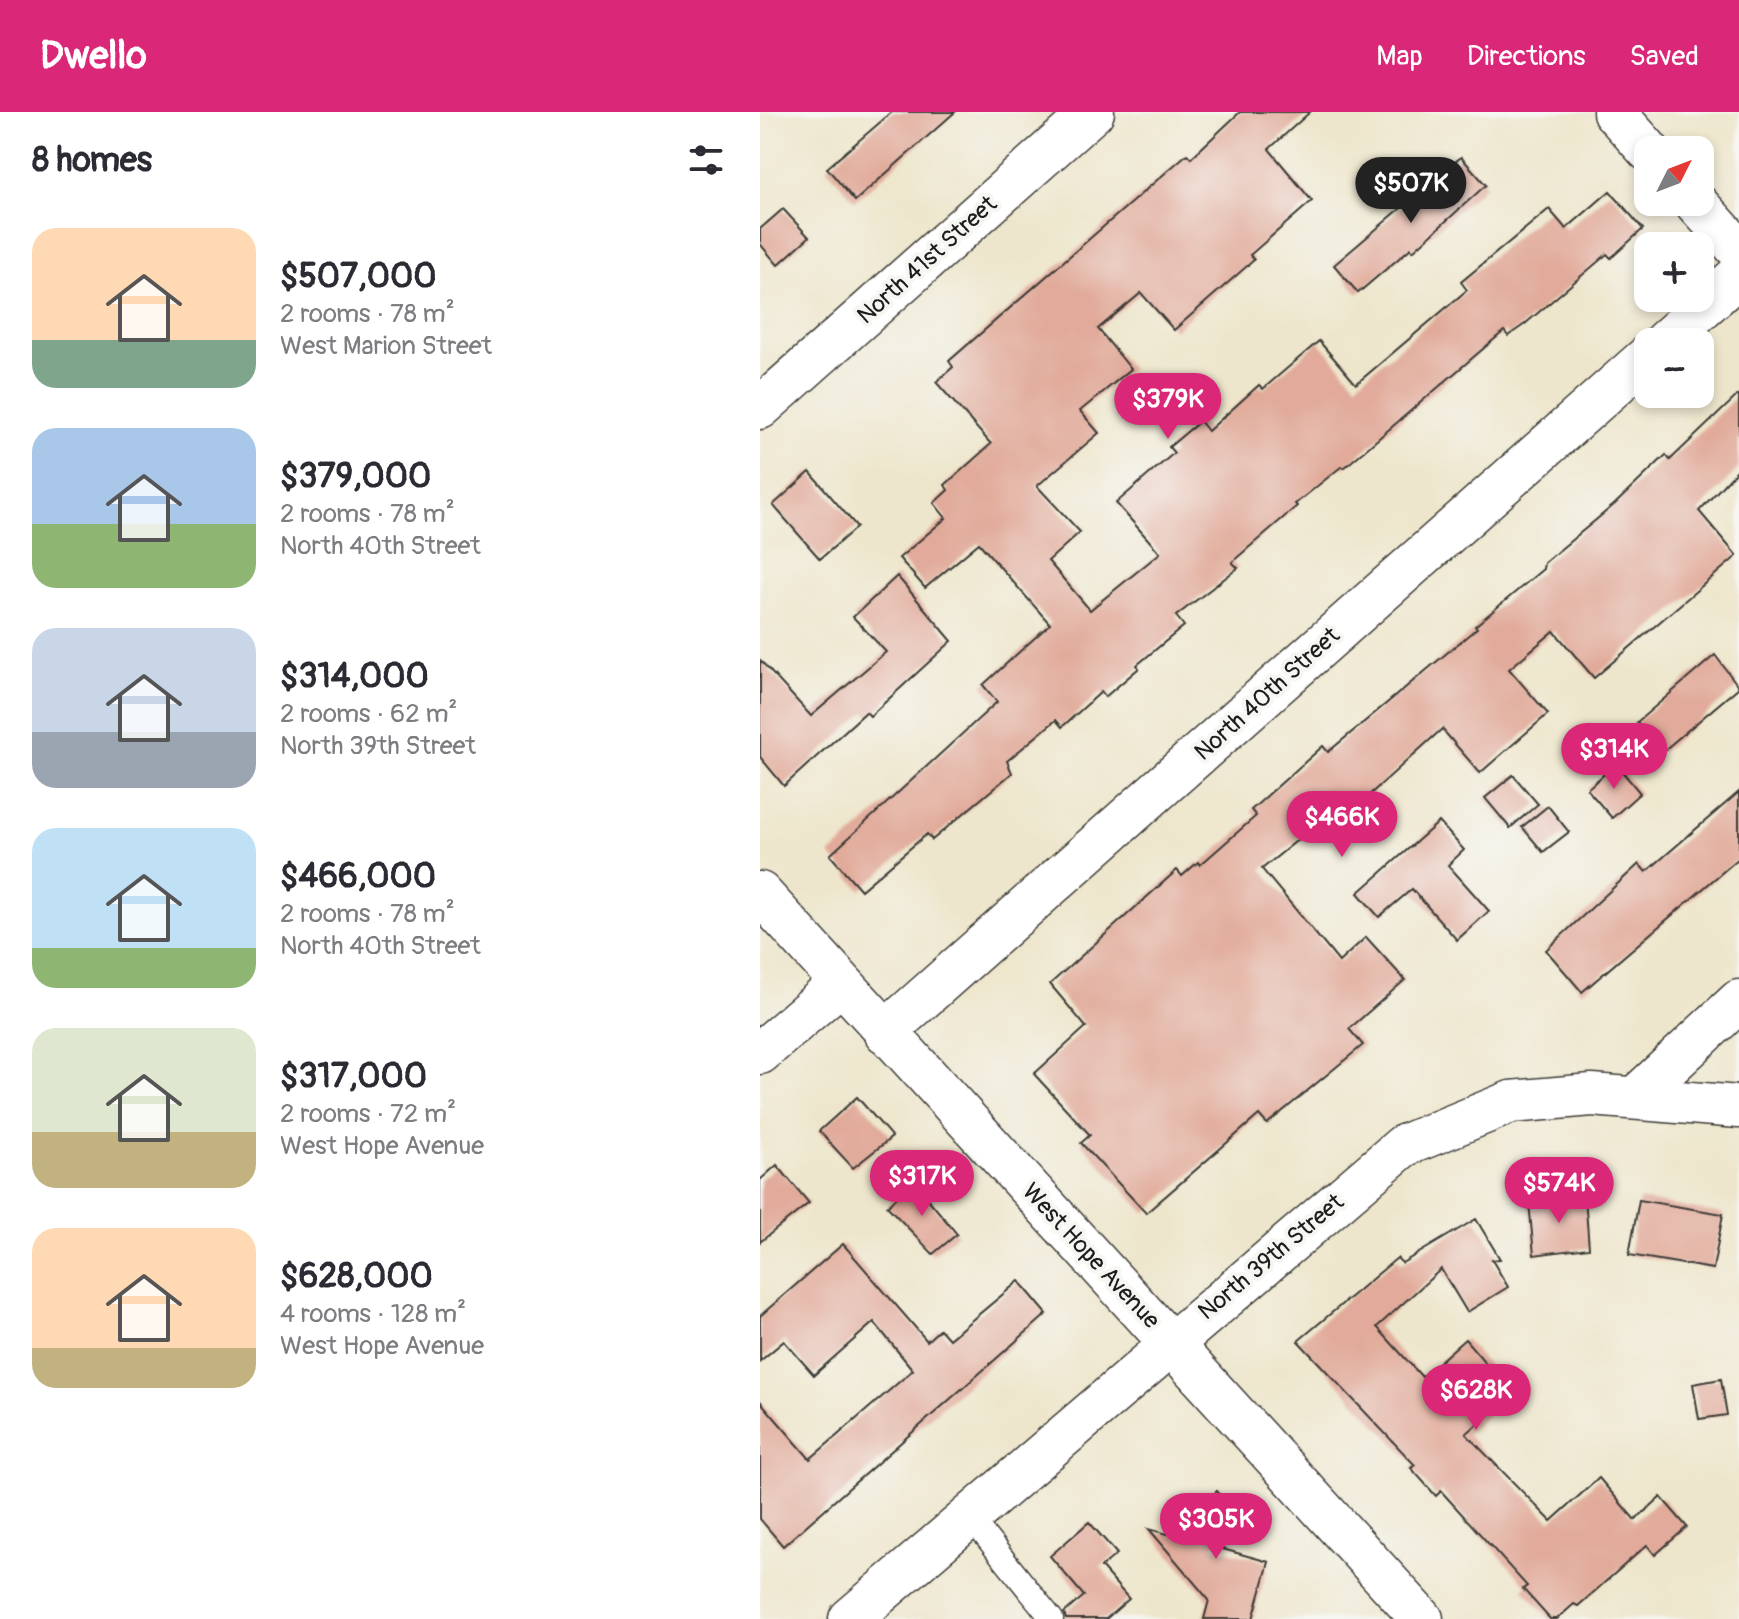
<!DOCTYPE html>
<html lang="en">
<head>
<meta charset="utf-8">
<style>
	:root { --surface:#fff; --page:#f2f2f3; --text:#2b2b33; --muted:#7c7c81; --accent:#db2777 }
	body { margin:0; font-family:Pangolin,sans-serif; background:var(--page); color:var(--text); height:100vh; display:flex; flex-direction:column; font-size:30px; white-space:nowrap }
	* { box-sizing:border-box; margin:0 }
	p { font-size:26px; color:var(--muted) }
	.icon { flex:none; width:44px; height:44px; fill:none; stroke:currentColor; stroke-width:2; stroke-linecap:round; stroke-linejoin:round }
	.map { position:relative; flex:1; overflow:hidden }
	.drawer { display:flex; flex-direction:column; background:var(--surface); width:760px }
	.drawer>* { flex:none }
	.needle { width:52px; rotate:48deg }
	.controls { position:absolute; left:874px; top:24px; display:grid; gap:16px }
	.controls a { display:grid; place-items:center; width:80px; height:80px; border-radius:16px; background:var(--surface); box-shadow:0 4px 12px #0003; font-size:40px }
	.price { position:absolute; translate:-50% -68px; padding:0 18px; border-radius:28px; background:var(--accent); color:#fff; font-size:26px; line-height:52px; filter:drop-shadow(0 2px 4px #0008) }
	.price::after { content:''; position:absolute; left:50%; top:48px; width:24px; height:18px; margin-left:-12px; background:inherit; clip-path:polygon(0 0,100% 0,50% 100%) }
	.price.current { background:#222; color:#fff }
	ul { padding:0; list-style:none }
	li { display:flex; align-items:center; gap:24px; height:200px; padding:0 32px }
	li span { display:grid; place-items:center; flex:none; width:224px; height:160px; border-radius:24px; color:#555 }
	li>.icon { margin-inline-start:auto }
	span .icon { width:96px; height:96px; fill:#fffc; stroke-width:1 }
	li b { font-size:34px }
	h2 { display:flex; justify-content:space-between; align-items:center; height:96px; padding:0 32px; font-size:34px }
	header { display:flex; align-items:center; gap:48px; box-sizing:border-box; height:112px; padding:0 40px; background:var(--accent); color:#fff }
	header strong { font-size:38px }
	nav { display:flex; gap:44px; margin-inline-start:auto; font-size:28px }
	main { display:flex; flex:1; min-height:0 }
	.map>svg:first-child { display:block }
	.building { fill:#e1aa9a }
	.lines { fill:none; stroke-linecap:round; stroke-linejoin:round }
	.lane-casing { stroke:#3c3a36; stroke-width:25 }
	.street-casing { stroke:#3c3a36; stroke-width:45 }
	.lane { stroke:#fff; stroke-width:22 }
	.street { stroke:#fff; stroke-width:42 }
	.labels { text-anchor:middle; dominant-baseline:central; stroke-width:8; stroke-linejoin:round; paint-order:stroke }
	.street-label { font-size:24px; fill:#1c1c1c; stroke:#f6f6f2 }
</style>
</head>
<body>
<header>
<strong>Dwello</strong>
<nav><a>Map</a><a>Directions</a><a>Saved</a></nav>
</header>
<main>
<section class="drawer">
<h2>8 homes<svg class="icon" aria-label="filters" viewBox="0 0 24 24"><path d="M4 7h16M4 17h16"/><circle cx="9" cy="7" r="2"/><circle cx="15" cy="17" r="2"/></svg></h2>
<ul>
<li><span style="background:linear-gradient(#ffd9b3 70%,#7fa58c 0)"><svg class="icon" aria-label="home" viewBox="0 0 24 24"><path d="M3 11l9-7 9 7M6 9v11h12V9"/></svg></span><div><b>$507,000</b><p>2 rooms · 78 m²</p><p>West Marion Street</p></div></li>
<li><span style="background:linear-gradient(#a9c7e8 60%,#8fb573 0)"><svg class="icon" aria-label="home" viewBox="0 0 24 24"><path d="M3 11l9-7 9 7M6 9v11h12V9"/></svg></span><div><b>$379,000</b><p>2 rooms · 78 m²</p><p>North 40th Street</p></div></li>
<li><span style="background:linear-gradient(#c9d6e8 65%,#9aa5b1 0)"><svg class="icon" aria-label="home" viewBox="0 0 24 24"><path d="M3 11l9-7 9 7M6 9v11h12V9"/></svg></span><div><b>$314,000</b><p>2 rooms · 62 m²</p><p>North 39th Street</p></div></li>
<li><span style="background:linear-gradient(#bfe0f5 75%,#8fb573 0)"><svg class="icon" aria-label="home" viewBox="0 0 24 24"><path d="M3 11l9-7 9 7M6 9v11h12V9"/></svg></span><div><b>$466,000</b><p>2 rooms · 78 m²</p><p>North 40th Street</p></div></li>
<li><span style="background:linear-gradient(#dfe7d0 65%,#c2b280 0)"><svg class="icon" aria-label="home" viewBox="0 0 24 24"><path d="M3 11l9-7 9 7M6 9v11h12V9"/></svg></span><div><b>$317,000</b><p>2 rooms · 72 m²</p><p>West Hope Avenue</p></div></li>
<li><span style="background:linear-gradient(#ffd9b3 75%,#c2b280 0)"><svg class="icon" aria-label="home" viewBox="0 0 24 24"><path d="M3 11l9-7 9 7M6 9v11h12V9"/></svg></span><div><b>$628,000</b><p>4 rooms · 128 m²</p><p>West Hope Avenue</p></div></li>
</ul>
</section>
<div class="map">
<svg width="979" height="1507" viewBox="0 0 979 1507">
	<rect width="100%" height="100%" fill="#f6f6f2"/>
	<filter id="ink" filterUnits="userSpaceOnUse"><feTurbulence type="fractalNoise" baseFrequency=".0125" numOctaves="2"/><feDisplacementMap in="SourceGraphic" scale="16" xChannelSelector="R" yChannelSelector="G"/><feConvolveMatrix kernelMatrix="1 2 1 2 8 2 1 2 1" color-interpolation-filters="sRGB"/></filter>
	<filter id="wash" filterUnits="userSpaceOnUse"><feTurbulence type="fractalNoise" baseFrequency=".006" numOctaves="4" result="noise"/><feDisplacementMap in="SourceGraphic" scale="32" xChannelSelector="R" yChannelSelector="G"/><feGaussianBlur stdDeviation="1.8" result="paint"/><feColorMatrix in="noise" values="0 0 0 0 0 0 0 0 0 0 0 0 0 0 0 0 0 1.4 0 .05"/><feComposite in="paint" operator="in"/></filter>
	<g filter="url(#wash)">
		<rect width="100%" height="100%" fill="#eee6cc"/>
		<g id="blocks">
			<g class="building">
				<polygon points="132,0 195,0 95,89 67,56"/>
				<polygon points="480,0 550,0 509,37 552,89 490,143 494,148 414,218 381,181 338,217 371,257 320,299 339,321 277,374 320,420 288,449 330,498 400,441 356,391 414,341 409,335 440,309 448,319 499,273 503,277 559,229 596,272 707,178 701,170 789,97 806,117 850,79 883,117 851,146 847,142 765,212 748,224 744,219 584,356 582,354 535,392 537,394 472,450 478,456 416,504 424,514 377,553 379,556 345,585 341,580 302,615 296,608 247,649 252,661 172,728 167,722 101,778 70,743 237,590 223,573 290,512 219,431 165,476 139,446 186,406 174,391 188,378 185,373 231,332 176,270 193,255 189,249 427,42 431,46"/>
				<polygon points="701,45 726,73 653,139 651,136 598,181 574,153"/>
				<polygon points="23,97 49,125 18,153 0,132 0,117"/>
				<polygon points="979,282 979,356 939,399 977,444 834,566 794,519 749,557 788,602 720,661 682,617 607,685 612,690 580,718 568,703 502,757 579,850 606,825 645,868 589,917 603,933 507,1012 499,1003 386,1101 321,1031 330,1023 274,962 326,915 290,872 417,758 422,764 438,750 440,753 496,704 491,698 563,634 568,640 717,516 715,514 783,457 784,451 855,392 906,343 910,348"/>
				<polygon points="50,360 97,415 60,447 13,393"/>
				<polygon points="137,464 192,529 110,604 106,600 24,674 0,645 0,548 51,604 126,540 93,505"/>
				<polygon points="955,543 979,575 902,640 877,610"/>
				<polygon points="856,652 880,681 852,706 827,677"/>
				<polygon points="753,663 778,692 750,716 725,686"/>
				<polygon points="979,680 979,746 822,880 786,838 879,752 886,760"/>
				<polygon points="788,694 809,720 783,740 762,715"/>
				<polygon points="679,710 704,738 688,753 729,799 697,828 652,777 619,805 598,781"/>
				<polygon points="97,985 132,1025 93,1056 59,1019"/>
				<polygon points="17,1053 49,1091 0,1130 0,1068"/>
				<polygon points="154,1070 197,1122 173,1142 127,1094"/>
				<polygon points="825,1085 829,1136 774,1143 769,1090"/>
				<polygon points="879,1088 963,1102 953,1157 869,1143"/>
				<polygon points="716,1107 740,1147 732,1148 748,1175 707,1200 681,1157 617,1215 662,1265 705,1227 735,1262 728,1269 745,1288 706,1322 791,1409 839,1366 875,1408 901,1385 927,1415 895,1443 887,1433 818,1494 814,1492 797,1507 790,1507 763,1477 767,1474 681,1379 676,1384 651,1356 655,1353 538,1229 637,1146 642,1151"/>
				<polygon points="83,1132 167,1229 180,1217 189,1227 259,1169 287,1202 23,1434 0,1407 0,1289 50,1347 153,1258 114,1210 54,1263 24,1229 0,1249 0,1204"/>
				<polygon points="961,1267 967,1303 939,1307 933,1272"/>
				<polygon points="457,1379 482,1409 452,1434 509,1450 493,1507 444,1507 449,1488 389,1417 407,1422"/>
				<polygon points="329,1410 357,1442 341,1455 369,1487 346,1507 306,1507 304,1501 324,1484 290,1444"/>
			</g>
		</g>
	</g>
	<g filter="url(#ink)">
		<use href="#blocks" fill-opacity="0" stroke="#3c3a36" stroke-width="2"/>
		<g class="lines">
			<g class="lane-casing">
				<polyline id="lane" points="209,1404 292,1507"/>
			</g>
			<g class="street-casing">
				<g id="street">
					<polyline points="854,0 888,38"/>
					<polyline points="935,90 979,138"/>
					<polyline points="904,230 979,163"/>
					<polyline points="0,296 333,0"/>
					<polyline points="0,781 662,1507"/>
					<polyline points="125,920 888,244"/>
					<polyline points="0,941 80,872"/>
					<polyline points="876,985 979,889"/>
					<polyline points="90,1507 643,1034 751,990 832,983 979,995"/>
				</g>
			</g>
			<use href="#lane" class="lane"/>
			<use href="#street" class="street"/>
		</g>
	</g>
	<g class="labels">
		<g class="street-label">
			<text transform="translate(167 148) rotate(-42)">North 41st Street</text>
			<text transform="translate(507 582) rotate(-42)">North 40th Street</text>
			<text transform="translate(331 1144) rotate(47)">West Hope Avenue</text>
			<text transform="translate(511 1145) rotate(-40)">North 39th Street</text>
		</g>
	</g>
</svg>
<div class="controls">
<a><svg class="needle" viewBox="-14 -14 28 28"><path d="M0-13l5 13h-10z" fill="#e53935"/><path d="M0 13l5-13h-10z" fill="#7c7c81"/></svg></a>
<a>+</a>
<a>−</a>
</div>
<b class="price current" style="left:651px;top:113px">$507K</b>
<b class="price" style="left:408px;top:329px">$379K</b>
<b class="price" style="left:854px;top:679px">$314K</b>
<b class="price" style="left:582px;top:747px">$466K</b>
<b class="price" style="left:162px;top:1106px">$317K</b>
<b class="price" style="left:799px;top:1113px">$574K</b>
<b class="price" style="left:716px;top:1320px">$628K</b>
<b class="price" style="left:456px;top:1449px">$305K</b>
</div>
</main>
</body>
</html>
